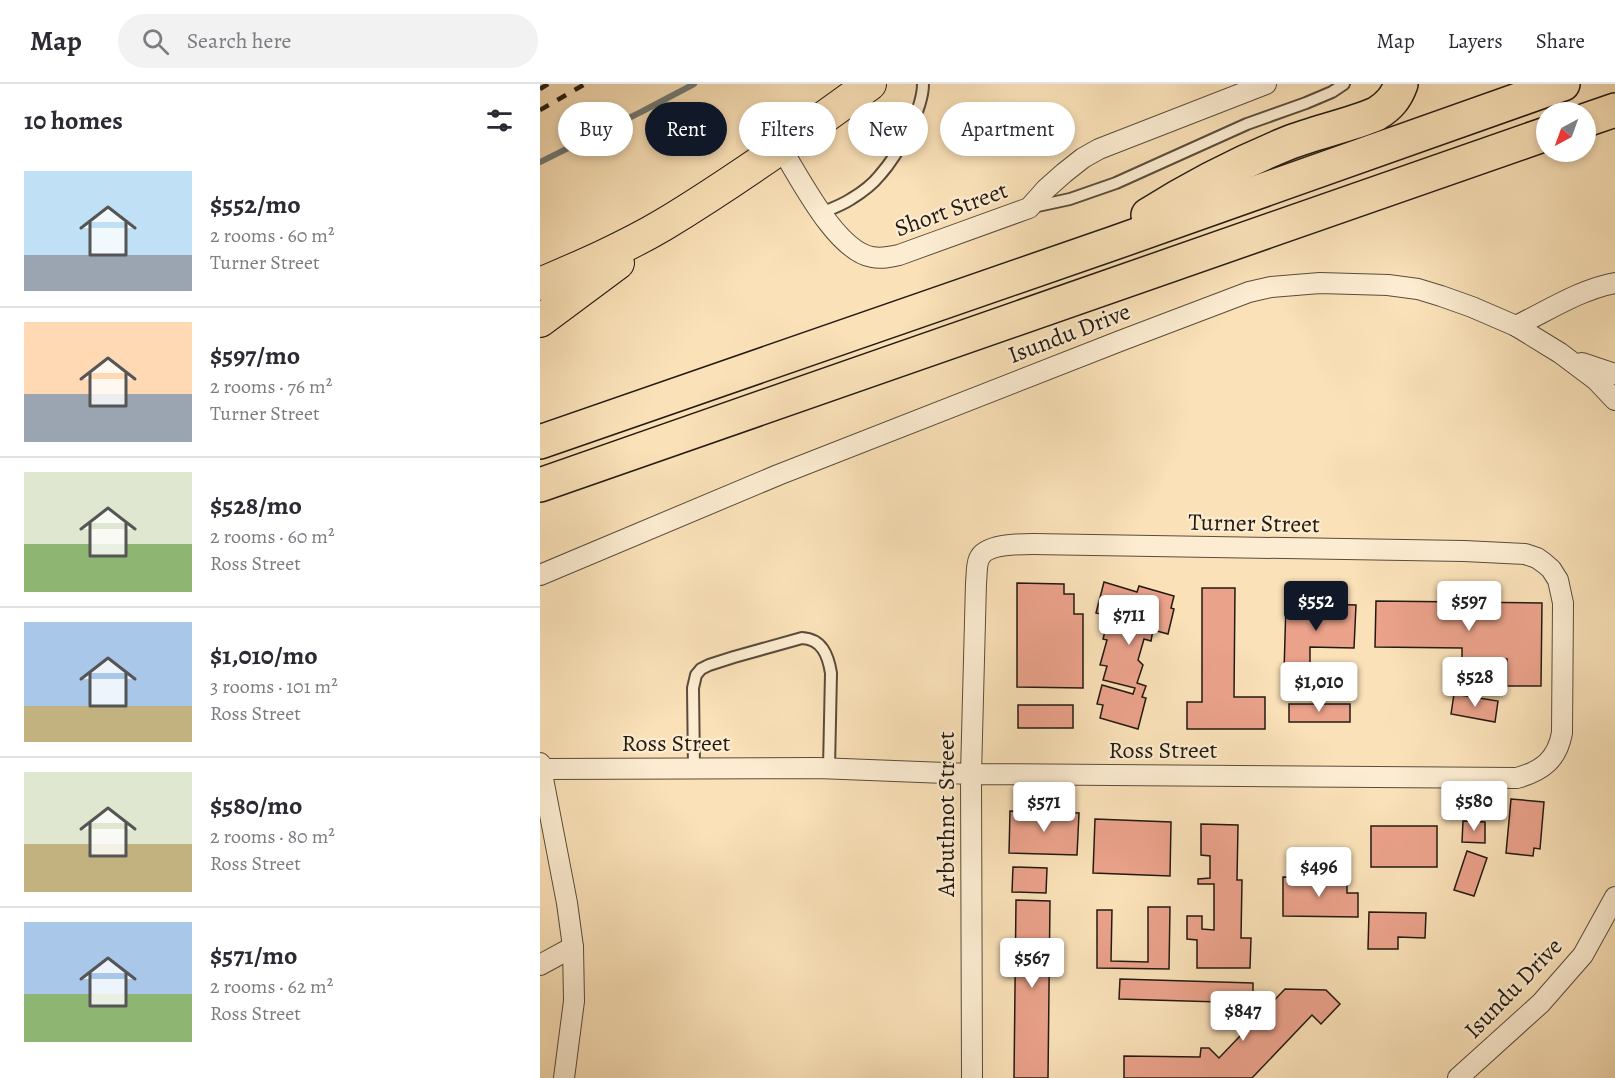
<!DOCTYPE html>
<html lang="en">
<head>
<meta charset="utf-8">
<style>
	:root { --surface:#fff; --page:#f2f2f3; --text:#2b2b33; --muted:#7c7c81; --line:#e1e1e2; --accent:#111827 }
	body { margin:0; font-family:Alegreya,serif; background:var(--page); color:var(--text); height:100vh; display:flex; flex-direction:column; font-size:22px; white-space:nowrap }
	* { box-sizing:border-box; margin:0 }
	p { font-size:20px; color:var(--muted) }
	.icon { flex:none; width:33px; height:33px; fill:none; stroke:currentColor; stroke-width:2; stroke-linecap:round; stroke-linejoin:round }
	.map { position:relative; flex:1; overflow:hidden }
	.panel { display:flex; flex-direction:column; background:var(--surface); width:540px }
	.panel>* { flex:none }
	.hud { position:absolute; left:18px; top:18px; width:570px; height:54px; display:flex; gap:12px }
	.needle { width:39px; rotate:221deg }
	.tools { position:absolute; left:996px; top:18px; display:grid; gap:12px }
	.tools a { display:grid; place-items:center; width:60px; height:60px; border-radius:50%; background:var(--surface); box-shadow:0 3px 9px #0003; font-size:30px }
	.price { position:absolute; translate:-50% -51px; padding:0 14px; border-radius:6px; background:#fff; color:#222; font-size:20px; line-height:39px; filter:drop-shadow(0 2px 3px #0008) }
	.price::after { content:''; position:absolute; left:50%; top:36px; width:18px; height:14px; margin-left:-9px; background:inherit; clip-path:polygon(0 0,100% 0,50% 100%) }
	.price.current { background:var(--accent); color:#fff }
	ul { padding:0; list-style:none }
	li { display:flex; align-items:center; gap:18px; height:150px; padding:0 24px }
	li+li { border-top:2px solid var(--line) }
	li span { display:grid; place-items:center; flex:none; width:168px; height:120px; border-radius:0px; color:#555 }
	li>.icon { margin-inline-start:auto }
	span .icon { width:72px; height:72px; fill:#fffc; stroke-width:1 }
	li b { font-size:26px }
	h2 { display:flex; justify-content:space-between; align-items:center; height:72px; padding:0 24px; font-size:26px }
	.chip { padding:0 21px; border-radius:27px; background:var(--surface); box-shadow:0 3px 9px #0003; font-size:21px; line-height:54px }
	.chip.current { background:var(--accent); color:#fff }
	header { display:flex; align-items:center; gap:36px; box-sizing:border-box; height:84px; padding:0 30px; background:var(--surface); border-bottom:2px solid var(--line) }
	header strong { font-size:28px }
	nav { display:flex; gap:33px; margin-inline-start:auto; font-size:21px }
	.search { width:420px; height:54px; background:var(--page); display:flex; align-items:center; gap:15px; box-sizing:border-box; padding:0 21px; border-radius:33px; color:var(--muted); font-size:22px }
	main { display:flex; flex:1; min-height:0 }
	.map>svg:first-child { display:block }
	.lines { fill:none; stroke-linecap:round; stroke-linejoin:round }
	.stream { stroke:#707b76; stroke-width:6 }
	.building { fill:#eba28b; stroke:#231a11; stroke-width:1.5 }
	.service-casing { stroke:#594c3b; stroke-width:14 }
	.minor-casing { stroke:#594c3b; stroke-width:22 }
	.primary-casing { stroke:#231a11; stroke-width:34 }
	.motorway-casing { stroke:#231a11; stroke-width:36 }
	.service { stroke:#fcecd1; stroke-width:10 }
	.minor { stroke:#fcecd1; stroke-width:20 }
	.primary { stroke:#fae1b8; stroke-width:32 }
	.motorway { stroke:#fae1b8; stroke-width:33 }
	.rail { stroke:#231a11; stroke-width:4.5; stroke-dasharray:10 10; stroke-linecap:butt }
	.labels { text-anchor:middle; dominant-baseline:central; stroke-width:4.5; stroke-linejoin:round; paint-order:stroke }
	.street-label { font-size:24px; fill:#231a11; stroke:#fcecd1 }
</style>
</head>
<body>
<header>
<strong>Map</strong>
<div class="search"><svg class="icon" aria-label="search" viewBox="0 0 24 24"><circle cx="10" cy="10" r="6"/><path d="M15 15l6 6"/></svg>Search here</div>
<nav><a>Map</a><a>Layers</a><a>Share</a></nav>
</header>
<main>
<section class="panel">
<h2>10 homes<svg class="icon" aria-label="filters" viewBox="0 0 24 24"><path d="M4 7h16M4 17h16"/><circle cx="9" cy="7" r="2"/><circle cx="15" cy="17" r="2"/></svg></h2>
<ul>
<li><span style="background:linear-gradient(#bfe0f5 70%,#9aa5b1 0)"><svg class="icon" aria-label="home" viewBox="0 0 24 24"><path d="M3 11l9-7 9 7M6 9v11h12V9"/></svg></span><div><b>$552/mo</b><p>2 rooms · 60 m²</p><p>Turner Street</p></div></li>
<li><span style="background:linear-gradient(#ffd9b3 60%,#9aa5b1 0)"><svg class="icon" aria-label="home" viewBox="0 0 24 24"><path d="M3 11l9-7 9 7M6 9v11h12V9"/></svg></span><div><b>$597/mo</b><p>2 rooms · 76 m²</p><p>Turner Street</p></div></li>
<li><span style="background:linear-gradient(#dfe7d0 60%,#8fb573 0)"><svg class="icon" aria-label="home" viewBox="0 0 24 24"><path d="M3 11l9-7 9 7M6 9v11h12V9"/></svg></span><div><b>$528/mo</b><p>2 rooms · 60 m²</p><p>Ross Street</p></div></li>
<li><span style="background:linear-gradient(#a9c7e8 70%,#c2b280 0)"><svg class="icon" aria-label="home" viewBox="0 0 24 24"><path d="M3 11l9-7 9 7M6 9v11h12V9"/></svg></span><div><b>$1,010/mo</b><p>3 rooms · 101 m²</p><p>Ross Street</p></div></li>
<li><span style="background:linear-gradient(#dfe7d0 60%,#c2b280 0)"><svg class="icon" aria-label="home" viewBox="0 0 24 24"><path d="M3 11l9-7 9 7M6 9v11h12V9"/></svg></span><div><b>$580/mo</b><p>2 rooms · 80 m²</p><p>Ross Street</p></div></li>
<li><span style="background:linear-gradient(#a9c7e8 60%,#8fb573 0)"><svg class="icon" aria-label="home" viewBox="0 0 24 24"><path d="M3 11l9-7 9 7M6 9v11h12V9"/></svg></span><div><b>$571/mo</b><p>2 rooms · 62 m²</p><p>Ross Street</p></div></li>
</ul>
</section>
<div class="map">
<svg width="1075" height="994" viewBox="0 0 1075 994">
	<rect width="100%" height="100%" fill="#fae1b8"/>
	<filter id="stains"><feTurbulence type="fractalNoise" baseFrequency=".00333" numOctaves="4"/><feColorMatrix values="0 0 0 0 .2 0 0 0 0 .09 0 0 0 0 .02 0 0 0 .5 -.17"/></filter>
	<radialGradient id="worn" r=".72"><stop offset=".6" stop-color="#630" stop-opacity="0"/><stop offset="1" stop-color="#630" stop-opacity=".3"/></radialGradient>
	<g class="lines">
		<polyline class="stream" points="0,78 101,28 154,0"/>
	</g>
	<g class="building">
		<polygon points="564,498 597,508 599,502 634,512 631,524 634,525 628,550 613,546 611,557 604,555 598,576 603,581 597,599 606,602 602,613 606,614 598,645 560,634 563,621 557,620 562,601 593,610 595,604 563,596 567,582 560,581 567,556 563,555 569,532 556,529"/>
		<polygon points="477,499 524,500 524,510 534,510 534,530 543,530 543,604 477,603"/>
		<polygon points="662,504 695,504 694,613 725,613 725,645 647,645 647,618 662,618"/>
		<polygon points="836,517 1002,519 1001,602 967,602 967,575 922,575 922,564 835,563"/>
		<polygon points="746,519 816,521 814,564 770,563 770,589 744,588"/>
		<polygon points="914,610 958,617 955,638 911,630"/>
		<rect x="749" y="620" width="61" height="18"/>
		<rect x="478" y="621" width="55" height="23"/>
		<polygon points="971,715 1004,718 1000,765 994,764 993,772 966,769"/>
		<polygon points="470,727 539,729 537,771 469,769"/>
		<polygon points="555,735 631,738 630,792 553,789"/>
		<polygon points="923,737 945,738 945,759 922,758"/>
		<polygon points="661,740 698,741 697,796 702,796 701,854 711,854 710,884 657,884 657,856 647,855 647,832 662,832 662,845 674,846 674,800 658,800 658,795 670,794 670,772 661,771"/>
		<rect x="831" y="742" width="66" height="41"/>
		<polygon points="927,767 947,774 934,812 914,806"/>
		<polygon points="473,783 507,784 506,809 472,808"/>
		<polygon points="743,793 807,794 807,809 818,809 818,833 743,832"/>
		<polygon points="476,816 510,817 508,994 474,994"/>
		<polygon points="608,823 630,823 629,885 557,884 557,826 572,826 571,877 608,878"/>
		<polygon points="829,828 886,829 885,854 858,853 858,865 828,865"/>
		<polygon points="580,895 713,899 713,919 579,915"/>
		<polygon points="745,905 786,906 800,920 781,940 772,931 712,994 584,994 584,972 660,973 661,964 669,964 679,974"/>
	</g>
	<g class="lines">
		<g class="service-casing">
			<g id="service">
				<polyline points="493,123 530,115 576,99 707,40 766,19 792,8 804,0"/>
				<path d="M281,129C291,125 302,121 311,115C321,109 332,101 340,91C357,72 383,26 383,0"/>
				<path d="M154,684L153,604L156,591L161,585L169,581L194,573L262,554C282,555 288,571 291,589L289,684"/>
			</g>
		</g>
		<g class="minor-casing">
			<g id="minor">
				<path d="M241,64C260,94 296,167 332,173C341,175 350,173 359,171L489,124L506,105L524,89L543,74L559,65L726,0"/>
				<path d="M976,242C1007,227 1041,205 1075,199"/>
				<polyline points="1042,279 1075,290"/>
				<polyline points="0,491 238,391 580,257 709,208 731,203 780,199 848,201 878,205 901,212 932,223 976,242 1020,269 1056,296 1075,316"/>
				<polyline points="0,679 27,819 33,863 34,917 24,994"/>
				<path d="M2,685L278,684L431,690L977,694C1002,687 1017,676 1022,649L1023,519L1018,496L1011,485L1004,479L997,474L985,470L924,467L493,460C479,460 445,460 439,475C436,482 437,491 436,499L431,690L432,994"/>
				<polyline points="0,881 33,863"/>
				<polyline points="918,994 1001,919 1043,871 1075,813"/>
			</g>
		</g>
		<g class="primary-casing">
			<g id="primary">
				<path d="M0,200C42,182 84,164 123,141C194,98 263,49 330,0"/>
				<polyline points="0,237 78,179"/>
			</g>
		</g>
		<g class="motorway-casing">
			<g id="motorway">
				<polyline points="1046,36 1075,26"/>
				<path d="M608,131C652,103 699,79 748,59C776,48 807,42 836,30C849,22 856,14 861,0"/>
				<polyline points="0,358 574,159 1023,0"/>
				<polyline points="0,401 1006,50"/>
			</g>
		</g>
		<use href="#service" class="service"/>
		<use href="#minor" class="minor"/>
		<use href="#primary" class="primary"/>
		<use href="#motorway" class="motorway"/>
		<g class="rail">
			<polyline points="0,5 8,0"/>
			<polyline points="0,26 45,0"/>
		</g>
	</g>
	<g class="labels">
		<g class="street-label">
			<text transform="translate(411 125) rotate(-20)">Short Street</text>
			<text transform="translate(529 249) rotate(-21)">Isundu Drive</text>
			<text transform="translate(714 439) rotate(1)">Turner Street</text>
			<text x="136" y="659">Ross Street</text>
			<text x="623" y="666">Ross Street</text>
			<text transform="translate(406 730) rotate(-90)">Arbuthnot Street</text>
			<text transform="translate(973 904) rotate(-46)">Isundu Drive</text>
		</g>
	</g>
	<rect width="100%" height="100%" filter="url(#stains)"/>
	<rect width="100%" height="100%" fill="url(#worn)"/>
</svg>
<div class="tools">
<a><svg class="needle" viewBox="-14 -14 28 28"><path d="M0-13l5 13h-10z" fill="#e53935"/><path d="M0 13l5-13h-10z" fill="#7c7c81"/></svg></a>
</div>
<b class="price current" style="left:776px;top:548px">$552</b>
<b class="price" style="left:929px;top:548px">$597</b>
<b class="price" style="left:589px;top:562px">$711</b>
<b class="price" style="left:935px;top:624px">$528</b>
<b class="price" style="left:779px;top:629px">$1,010</b>
<b class="price" style="left:934px;top:748px">$580</b>
<b class="price" style="left:504px;top:749px">$571</b>
<b class="price" style="left:779px;top:814px">$496</b>
<b class="price" style="left:492px;top:905px">$567</b>
<b class="price" style="left:703px;top:958px">$847</b>
<div class="hud">
<a class="chip">Buy</a>
<a class="chip current">Rent</a>
<a class="chip">Filters</a>
<a class="chip">New</a>
<a class="chip">Apartment</a>
</div>
</div>
</main>
</body>
</html>
